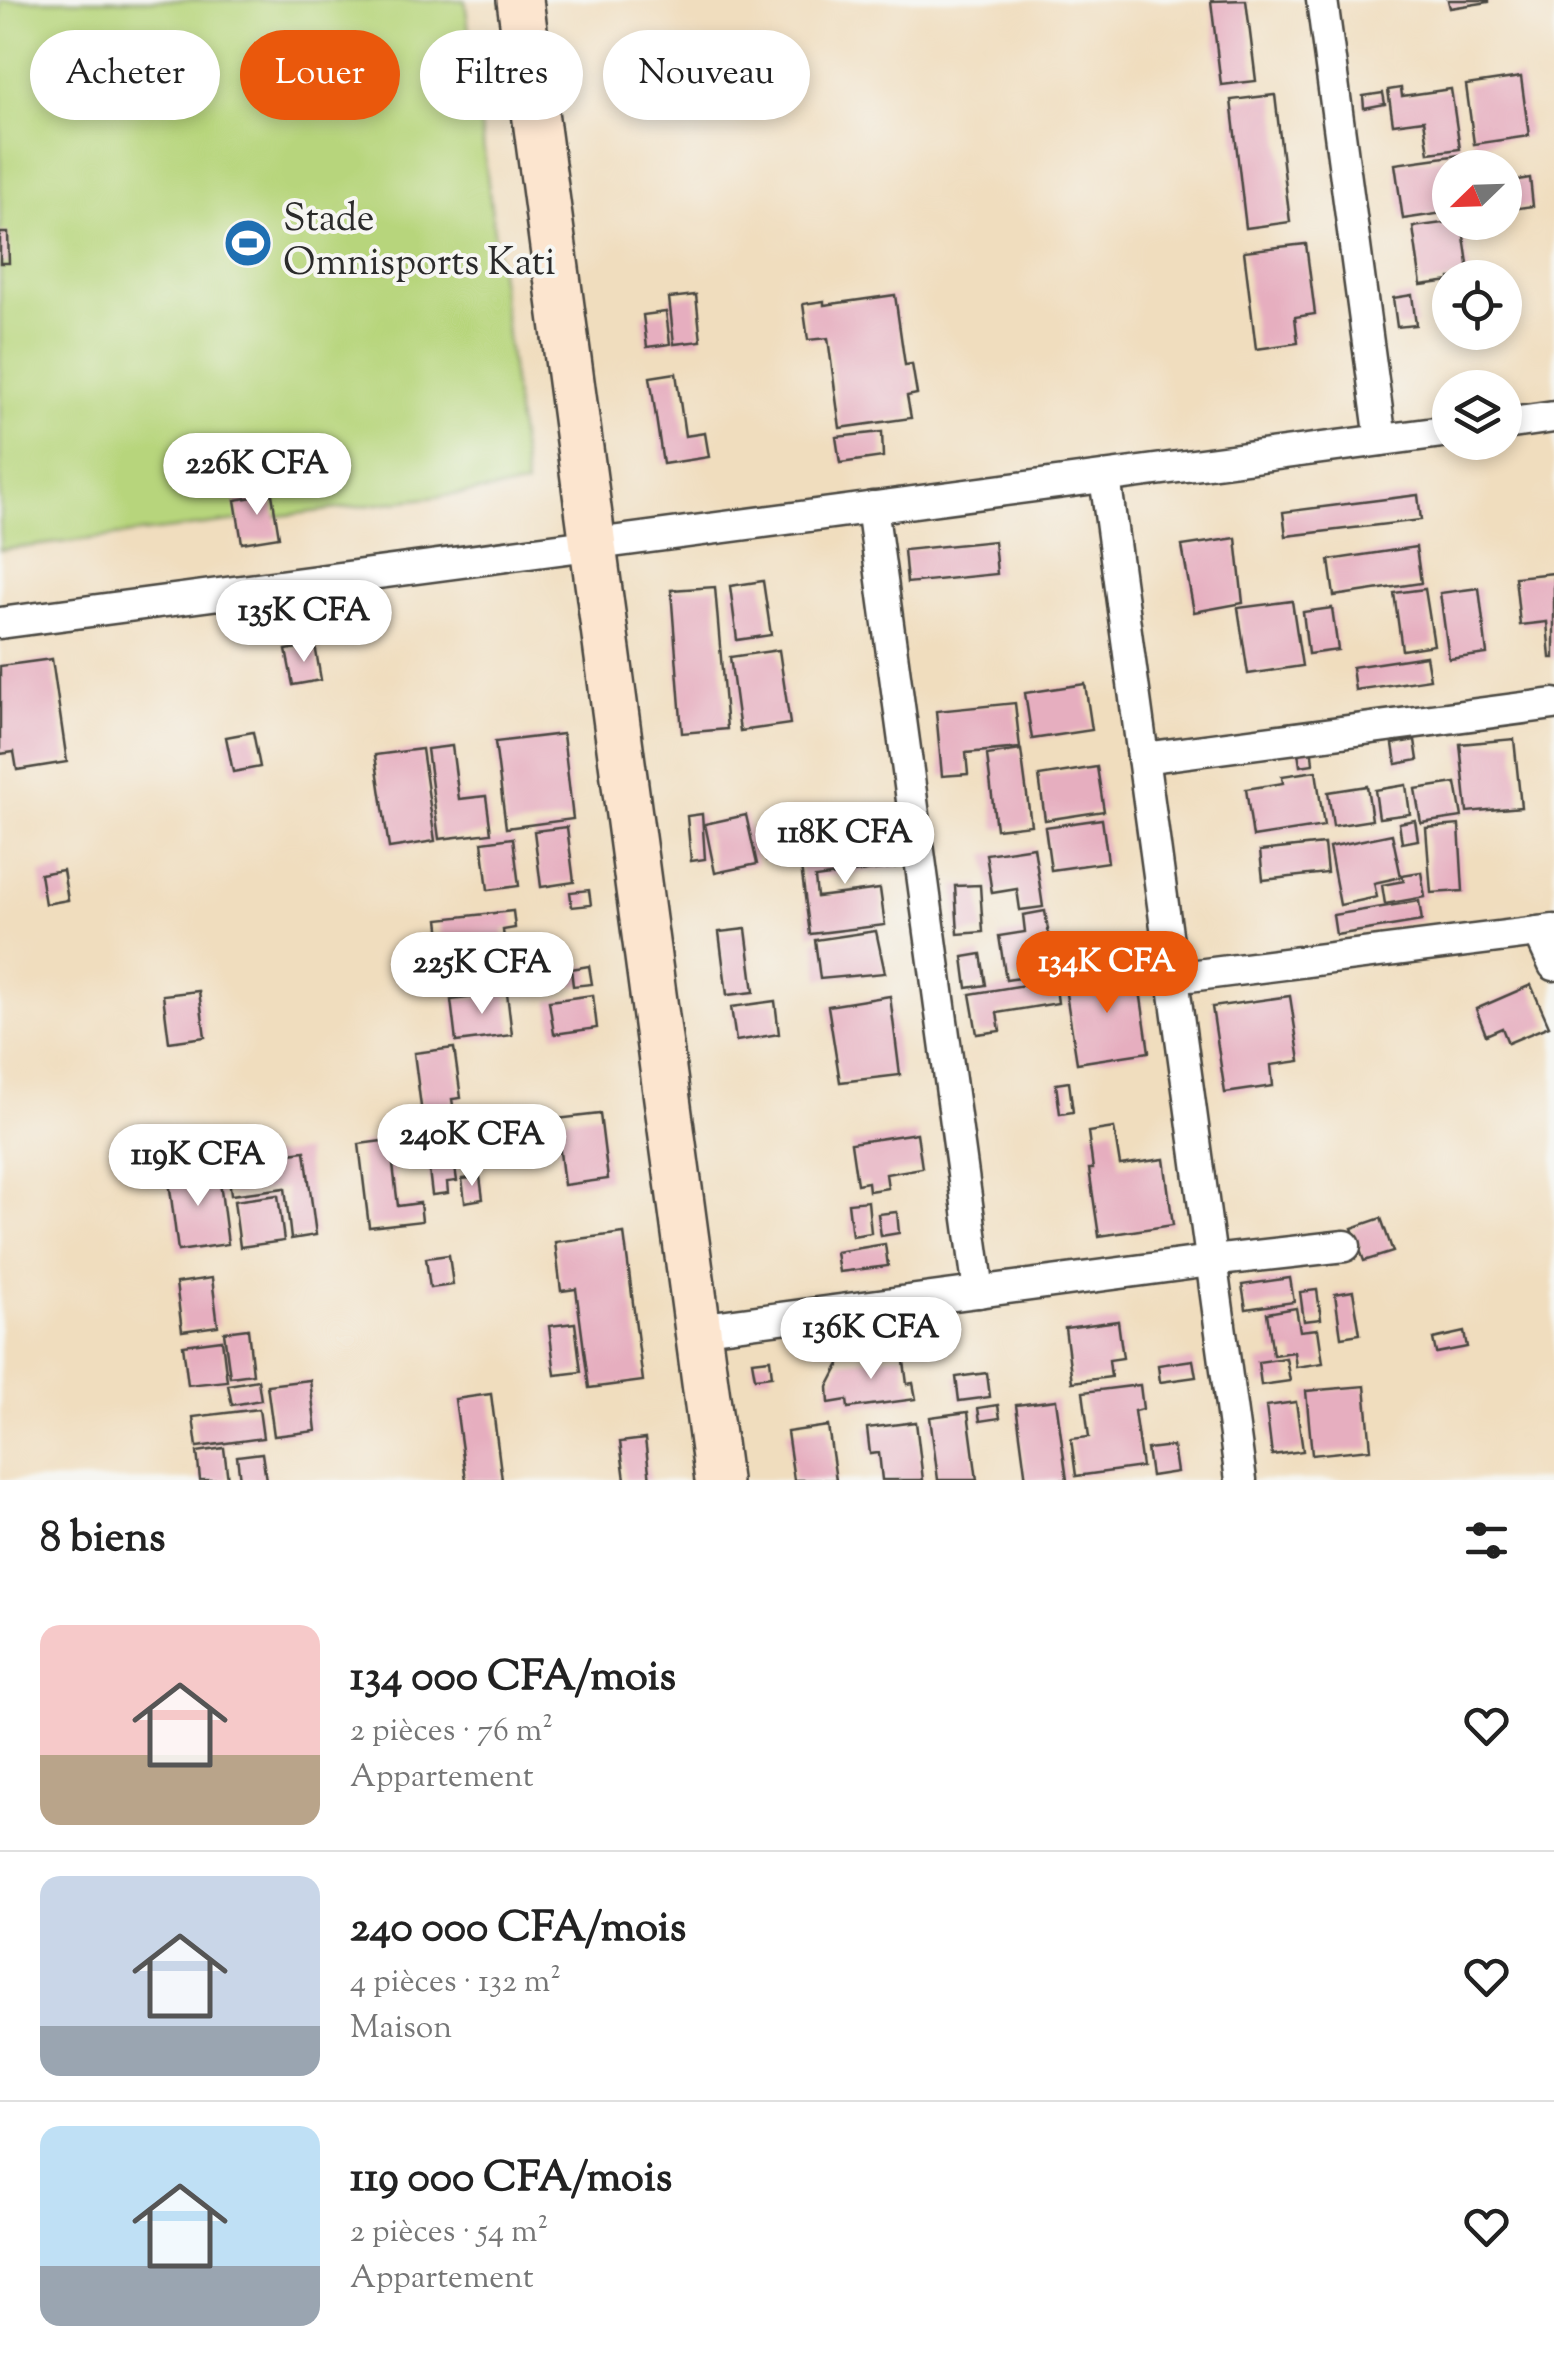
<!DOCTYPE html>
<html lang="fr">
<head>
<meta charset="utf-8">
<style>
	:root { --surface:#fff; --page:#f2f2f2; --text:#222; --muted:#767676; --line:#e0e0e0; --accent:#ea580c }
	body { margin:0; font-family:"Sorts Mill Goudy",serif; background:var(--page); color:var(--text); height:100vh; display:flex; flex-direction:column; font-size:38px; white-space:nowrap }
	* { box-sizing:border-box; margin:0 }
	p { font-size:32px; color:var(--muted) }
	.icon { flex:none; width:55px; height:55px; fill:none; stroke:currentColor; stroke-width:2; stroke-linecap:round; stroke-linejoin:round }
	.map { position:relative; height:1480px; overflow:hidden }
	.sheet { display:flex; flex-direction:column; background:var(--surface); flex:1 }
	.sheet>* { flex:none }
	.banner { position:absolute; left:30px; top:30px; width:1000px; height:90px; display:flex; gap:20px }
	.needle { width:65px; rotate:247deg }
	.controls { position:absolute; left:1432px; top:150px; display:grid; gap:20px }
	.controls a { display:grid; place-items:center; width:90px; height:90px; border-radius:50%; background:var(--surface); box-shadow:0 5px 15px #0003; font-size:50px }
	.price { position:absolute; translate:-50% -85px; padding:0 22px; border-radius:35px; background:#fff; color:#222; font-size:32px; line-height:65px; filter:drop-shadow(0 2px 5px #0008) }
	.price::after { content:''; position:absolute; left:50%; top:60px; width:30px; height:22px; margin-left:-15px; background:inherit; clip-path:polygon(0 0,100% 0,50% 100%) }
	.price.on { background:var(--accent); color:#fff }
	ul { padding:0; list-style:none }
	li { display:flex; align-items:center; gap:30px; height:250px; padding:0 40px }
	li+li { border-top:2px solid var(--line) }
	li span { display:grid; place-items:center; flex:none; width:280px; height:200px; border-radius:20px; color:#555 }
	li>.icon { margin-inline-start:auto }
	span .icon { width:120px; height:120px; fill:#fffc; stroke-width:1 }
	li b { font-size:42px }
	h2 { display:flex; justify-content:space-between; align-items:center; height:120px; padding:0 40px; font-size:42px }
	.pill { padding:0 35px; border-radius:45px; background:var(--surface); box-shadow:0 5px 15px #0003; font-size:35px; line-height:90px }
	.pill.on { background:var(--accent); color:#fff }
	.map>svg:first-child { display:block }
	.green { fill:#b7d57c; stroke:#718054; stroke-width:2.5 }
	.building { fill:#e6aebf }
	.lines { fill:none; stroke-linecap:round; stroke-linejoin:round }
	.minor-casing { stroke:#494641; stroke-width:35 }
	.secondary-casing { stroke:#494641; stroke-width:50 }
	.minor { stroke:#fff; stroke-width:30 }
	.secondary { stroke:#fce5cf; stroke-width:45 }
	.labels { text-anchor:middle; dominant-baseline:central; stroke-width:8; stroke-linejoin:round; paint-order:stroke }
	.poi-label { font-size:38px; fill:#2b2b2b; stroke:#f6f6f2; text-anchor:start }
</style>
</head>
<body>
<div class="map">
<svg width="1554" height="1480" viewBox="0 0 1554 1480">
	<rect width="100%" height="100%" fill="#f6f6f2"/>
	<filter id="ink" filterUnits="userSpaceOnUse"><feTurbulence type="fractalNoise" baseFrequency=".01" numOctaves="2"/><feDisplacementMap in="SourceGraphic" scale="20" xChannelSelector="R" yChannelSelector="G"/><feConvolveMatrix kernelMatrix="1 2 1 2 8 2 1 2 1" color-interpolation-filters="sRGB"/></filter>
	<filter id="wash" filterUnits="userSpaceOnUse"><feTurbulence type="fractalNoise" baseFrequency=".0048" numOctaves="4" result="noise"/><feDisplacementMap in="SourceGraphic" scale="40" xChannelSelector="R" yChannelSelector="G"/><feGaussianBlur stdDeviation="2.25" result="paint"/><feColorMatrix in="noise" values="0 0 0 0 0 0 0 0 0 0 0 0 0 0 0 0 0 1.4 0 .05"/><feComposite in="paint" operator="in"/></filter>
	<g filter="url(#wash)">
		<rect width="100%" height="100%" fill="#f0ddbe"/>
		<polygon class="green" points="0,0 465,0 526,486 0,550"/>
		<g id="blocks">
			<g class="building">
				<polygon points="1246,0 1256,81 1221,85 1211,1"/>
				<polygon points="1448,0 1489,0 1489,2 1450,8"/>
				<polygon points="1521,77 1529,136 1474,144 1466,85"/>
				<polygon points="1401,88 1402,96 1451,89 1460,149 1429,153 1424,120 1393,124 1388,90"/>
				<polygon points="1383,93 1385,104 1364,108 1363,96"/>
				<polygon points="1275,95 1290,222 1246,228 1231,100"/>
				<polygon points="1460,155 1462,168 1450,168 1450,212 1403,219 1395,164"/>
				<polygon points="1530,178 1533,206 1505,210 1505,182"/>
				<polygon points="1450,222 1462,222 1470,278 1450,278 1450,281 1421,285 1413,227"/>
				<polygon points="0,233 8,233 9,263 0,263"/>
				<polygon points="1306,244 1315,314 1295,317 1298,343 1256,349 1244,251"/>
				<polygon points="696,295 701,341 674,344 669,298"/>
				<polygon points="895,295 905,365 912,364 917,394 907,396 911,418 840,428 828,338 808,340 803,304 824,301 824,305"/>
				<polygon points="1412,295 1416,325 1397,327 1393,298"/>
				<polygon points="666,312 670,344 647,347 643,315"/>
				<polygon points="676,373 685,436 705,433 709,457 663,464 650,377"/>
				<polygon points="882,432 883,457 840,463 836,437"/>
				<polygon points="272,494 279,537 242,543 235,500"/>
				<polygon points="1418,495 1421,520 1286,536 1283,512"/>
				<polygon points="1236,538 1243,603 1194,612 1182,546"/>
				<polygon points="994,541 997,574 907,583 904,550"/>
				<polygon points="1416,547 1421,583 1334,596 1329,560"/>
				<polygon points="1554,573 1554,658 1550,658 1547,622 1520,625 1515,577"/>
				<polygon points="763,581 771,635 737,640 730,586"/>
				<polygon points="715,587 727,729 682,733 671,590"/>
				<polygon points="1479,588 1487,654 1449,659 1440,593"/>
				<polygon points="1425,589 1434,645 1402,650 1394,593"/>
				<polygon points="1292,601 1302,666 1248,674 1238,608"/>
				<polygon points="1332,608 1338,650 1308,654 1303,612"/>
				<polygon points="315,645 321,680 293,685 286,650"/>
				<polygon points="779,650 790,724 740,731 730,657"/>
				<polygon points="1426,656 1430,679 1355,690 1352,667"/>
				<polygon points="52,659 67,762 17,770 14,752 0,754 0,666"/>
				<polygon points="1085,684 1092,730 1032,739 1025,693"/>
				<polygon points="1015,703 1020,748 966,753 968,774 942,776 936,711"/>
				<polygon points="253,732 260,767 233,772 226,737"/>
				<polygon points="563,734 573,819 506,828 495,742"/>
				<polygon points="1514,739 1521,807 1467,812 1460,744"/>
				<polygon points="1415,740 1418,760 1396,764 1393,744"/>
				<polygon points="1311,743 1313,764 1300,766 1297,745"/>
				<polygon points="452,746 459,799 486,796 491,833 439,839 427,749"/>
				<polygon points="422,749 435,841 389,848 375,755"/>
				<polygon points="1021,750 1031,825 996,829 987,755"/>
				<polygon points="1097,767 1104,811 1045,820 1039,776"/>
				<polygon points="1316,771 1324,826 1253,837 1246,789 1283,783 1282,776"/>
				<polygon points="1456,783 1462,817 1421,823 1415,789"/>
				<polygon points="1406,785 1410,814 1379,818 1375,790"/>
				<polygon points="1367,786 1372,820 1333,826 1328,792"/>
				<polygon points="702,814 705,859 691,861 687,816"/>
				<polygon points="746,815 757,864 715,873 705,824"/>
				<polygon points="1102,819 1108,862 1051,870 1045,827"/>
				<polygon points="1415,820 1418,840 1402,843 1399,823"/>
				<polygon points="1459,825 1463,891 1431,893 1426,828"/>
				<polygon points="567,827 574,882 541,887 534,831"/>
				<polygon points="781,830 785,858 767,861 763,833"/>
				<polygon points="1392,834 1401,877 1374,883 1377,897 1340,905 1329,847"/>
				<polygon points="513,838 519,886 488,890 482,842"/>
				<polygon points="893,841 897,867 815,878 817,897 880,889 885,925 810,934 799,852"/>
				<polygon points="1324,844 1327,873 1263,880 1260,851"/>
				<polygon points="1034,847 1043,907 1020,910 1017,889 992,893 986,854"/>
				<polygon points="63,870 68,900 45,904 40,874"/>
				<polygon points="1421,872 1425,897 1385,904 1382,885 1404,881 1402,875"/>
				<polygon points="980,885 983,932 958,934 955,886"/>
				<polygon points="589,890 591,905 572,907 570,892"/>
				<polygon points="1419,901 1422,921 1336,935 1333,915"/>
				<polygon points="513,911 515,928 503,930 507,966 445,973 439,919"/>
				<polygon points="1045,911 1055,973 1006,980 999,936 1025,932 1023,915"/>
				<polygon points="746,929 754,992 727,995 719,932"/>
				<polygon points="876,931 885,973 820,979 815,940"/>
				<polygon points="981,954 986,985 967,988 963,957"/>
				<polygon points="589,966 592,984 573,986 571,969"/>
				<polygon points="1137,970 1149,1052 1077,1063 1064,981"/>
				<polygon points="1055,980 1058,1003 997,1013 1000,1031 977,1034 970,994"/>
				<polygon points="1531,985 1549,1026 1508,1043 1502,1028 1486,1035 1476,1009"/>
				<polygon points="199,991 205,1037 169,1042 163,995"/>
				<polygon points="507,993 512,1035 456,1042 451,1000"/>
				<polygon points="593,995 597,1028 554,1034 549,1001"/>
				<polygon points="890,996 900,1075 840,1082 828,1006"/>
				<polygon points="1290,996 1300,1061 1271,1065 1273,1086 1225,1093 1212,1007"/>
				<polygon points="775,1001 779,1034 736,1041 731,1007"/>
				<polygon points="454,1048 461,1098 452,1099 455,1118 423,1122 414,1053"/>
				<polygon points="1069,1082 1073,1112 1060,1114 1056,1084"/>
				<polygon points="600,1114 608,1179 564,1185 556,1119"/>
				<polygon points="1114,1128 1120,1165 1164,1159 1173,1225 1099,1236 1089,1169 1093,1169 1088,1132"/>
				<polygon points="416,1131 417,1143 405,1145 404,1133"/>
				<polygon points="450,1132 457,1181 447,1182 448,1193 432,1195 425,1136"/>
				<polygon points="917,1133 922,1168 886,1174 888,1188 869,1191 868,1182 857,1184 851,1143"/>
				<polygon points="390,1140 398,1206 420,1203 422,1221 369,1227 359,1144"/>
				<polygon points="305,1151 316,1235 291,1239 285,1188 231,1195 227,1161"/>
				<polygon points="218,1167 228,1244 178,1251 168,1173"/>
				<polygon points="480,1177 483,1199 465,1202 462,1179"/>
				<polygon points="278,1195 284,1241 240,1247 234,1201"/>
				<polygon points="868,1201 871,1233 852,1236 848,1203"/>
				<polygon points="897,1212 899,1233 881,1236 878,1214"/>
				<polygon points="1381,1218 1393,1252 1364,1261 1352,1228"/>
				<polygon points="624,1233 643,1381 589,1388 576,1289 561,1291 555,1242"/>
				<polygon points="885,1244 888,1266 839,1272 836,1252"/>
				<polygon points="449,1255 453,1285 430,1288 426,1258"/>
				<polygon points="212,1278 218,1326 182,1331 176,1283"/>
				<polygon points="1290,1278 1294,1302 1246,1309 1242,1285"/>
				<polygon points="1317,1290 1321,1319 1304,1321 1300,1292"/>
				<polygon points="1353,1291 1360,1334 1341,1337 1335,1294"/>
				<polygon points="1296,1308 1300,1331 1318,1329 1323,1363 1296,1367 1294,1352 1273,1355 1267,1313"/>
				<polygon points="1118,1321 1123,1358 1109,1360 1111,1377 1072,1382 1065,1328"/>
				<polygon points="933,1322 935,1341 917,1343 915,1325"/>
				<polygon points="575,1323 581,1372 555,1375 549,1326"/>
				<polygon points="248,1329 253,1374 230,1377 224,1332"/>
				<polygon points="1464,1332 1467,1347 1436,1353 1433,1339"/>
				<polygon points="222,1340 227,1381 188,1385 183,1345"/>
				<polygon points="903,1354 907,1384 913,1383 916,1399 848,1408 847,1400 829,1403 828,1387 841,1362"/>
				<polygon points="1286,1358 1290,1381 1261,1385 1258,1362"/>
				<polygon points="770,1359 772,1376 755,1378 752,1361"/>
				<polygon points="1193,1360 1196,1377 1160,1382 1158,1365"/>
				<polygon points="987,1373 990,1397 959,1401 956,1377"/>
				<polygon points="258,1380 261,1400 232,1405 228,1385"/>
				<polygon points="310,1380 316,1431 274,1436 267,1385"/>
				<polygon points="1140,1385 1143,1409 1134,1411 1142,1467 1076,1476 1071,1439 1089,1437 1083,1392"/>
				<polygon points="1365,1386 1371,1449 1312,1455 1306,1391"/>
				<polygon points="491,1394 502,1480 466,1480 455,1399"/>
				<polygon points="1056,1400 1067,1480 1026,1480 1016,1405"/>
				<polygon points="1296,1402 1303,1451 1272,1455 1266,1406"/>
				<polygon points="998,1405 1000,1418 980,1421 978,1408"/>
				<polygon points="259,1409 263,1438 197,1447 193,1417"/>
				<polygon points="968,1412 977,1480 938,1480 930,1417"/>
				<polygon points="916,1422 923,1480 882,1480 879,1453 870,1454 867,1428"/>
				<polygon points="828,1426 836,1480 794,1480 787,1432"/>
				<polygon points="645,1439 650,1480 625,1480 620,1442"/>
				<polygon points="1173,1446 1177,1472 1151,1476 1147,1449"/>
				<polygon points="224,1448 228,1480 200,1480 197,1452"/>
				<polygon points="262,1453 266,1480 240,1480 237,1456"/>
			</g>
		</g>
	</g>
	<g filter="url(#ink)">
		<use href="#blocks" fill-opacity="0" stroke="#494641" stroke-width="2.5"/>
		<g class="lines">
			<g class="minor-casing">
				<g id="minor">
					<polyline points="1322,0 1381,440"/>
					<polyline points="1505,424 1554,417"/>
					<polyline points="1105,477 1241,1480"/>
					<polyline points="872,507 979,1292"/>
					<polyline points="0,623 1450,431"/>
					<polyline points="1143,758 1554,704"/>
					<polyline points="1539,932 1554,965"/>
					<polyline points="1173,978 1554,930"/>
					<polyline points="697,1329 1211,1261 1345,1246"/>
				</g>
			</g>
			<g class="secondary-casing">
				<polyline id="secondary" points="520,0 718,1480"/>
			</g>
			<use href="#minor" class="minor"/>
			<use href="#secondary" class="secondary"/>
		</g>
	</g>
	<defs>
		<g id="stadium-disc" transform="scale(2.5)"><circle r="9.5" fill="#1f6fb2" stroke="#f6f6f2"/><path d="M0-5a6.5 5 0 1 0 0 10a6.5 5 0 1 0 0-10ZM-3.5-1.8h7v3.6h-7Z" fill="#fff"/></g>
	</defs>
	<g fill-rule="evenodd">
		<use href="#stadium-disc" x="248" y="243"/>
	</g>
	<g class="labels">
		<g class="poi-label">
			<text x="283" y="221">Stade<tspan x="283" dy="44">Omnisports Kati</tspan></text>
		</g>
	</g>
</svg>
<div class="controls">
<a><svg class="needle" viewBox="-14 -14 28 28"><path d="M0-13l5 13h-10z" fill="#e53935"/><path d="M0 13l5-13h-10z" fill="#767676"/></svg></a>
<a><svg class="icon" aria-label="locate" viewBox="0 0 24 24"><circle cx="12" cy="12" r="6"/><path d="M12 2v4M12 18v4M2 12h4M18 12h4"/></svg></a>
<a><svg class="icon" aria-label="layers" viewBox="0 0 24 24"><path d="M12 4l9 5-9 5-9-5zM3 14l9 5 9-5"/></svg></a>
</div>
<b class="price" style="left:257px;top:518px">226K CFA</b>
<b class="price" style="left:304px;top:665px">135K CFA</b>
<b class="price" style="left:845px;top:887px">118K CFA</b>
<b class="price on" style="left:1107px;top:1016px">134K CFA</b>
<b class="price" style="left:482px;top:1017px">225K CFA</b>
<b class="price" style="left:472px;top:1189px">240K CFA</b>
<b class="price" style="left:198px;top:1209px">119K CFA</b>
<b class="price" style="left:871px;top:1382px">136K CFA</b>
<div class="banner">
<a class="pill">Acheter</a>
<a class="pill on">Louer</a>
<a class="pill">Filtres</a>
<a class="pill">Nouveau</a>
</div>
</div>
<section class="sheet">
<h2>8 biens<svg class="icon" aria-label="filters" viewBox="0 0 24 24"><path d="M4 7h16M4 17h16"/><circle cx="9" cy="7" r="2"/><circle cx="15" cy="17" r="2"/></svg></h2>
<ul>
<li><span style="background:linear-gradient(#f6c9c9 65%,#b9a48a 0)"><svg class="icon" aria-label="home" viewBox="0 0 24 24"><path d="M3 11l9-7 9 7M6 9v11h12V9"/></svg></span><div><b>134 000 CFA/mois</b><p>2 pièces · 76 m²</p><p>Appartement</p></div><svg class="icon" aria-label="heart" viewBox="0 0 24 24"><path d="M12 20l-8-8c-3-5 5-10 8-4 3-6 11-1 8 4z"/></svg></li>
<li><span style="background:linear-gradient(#c9d6e8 75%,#9aa5b1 0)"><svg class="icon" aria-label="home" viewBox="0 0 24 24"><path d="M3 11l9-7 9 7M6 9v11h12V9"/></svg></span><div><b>240 000 CFA/mois</b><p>4 pièces · 132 m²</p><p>Maison</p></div><svg class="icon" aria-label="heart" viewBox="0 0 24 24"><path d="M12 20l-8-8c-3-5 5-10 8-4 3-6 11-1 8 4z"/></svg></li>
<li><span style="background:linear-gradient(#bfe0f5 70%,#9aa5b1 0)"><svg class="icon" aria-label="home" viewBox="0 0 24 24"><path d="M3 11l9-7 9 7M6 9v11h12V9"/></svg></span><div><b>119 000 CFA/mois</b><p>2 pièces · 54 m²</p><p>Appartement</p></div><svg class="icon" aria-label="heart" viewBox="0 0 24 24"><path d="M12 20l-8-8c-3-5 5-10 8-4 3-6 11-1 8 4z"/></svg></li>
</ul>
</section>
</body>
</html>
